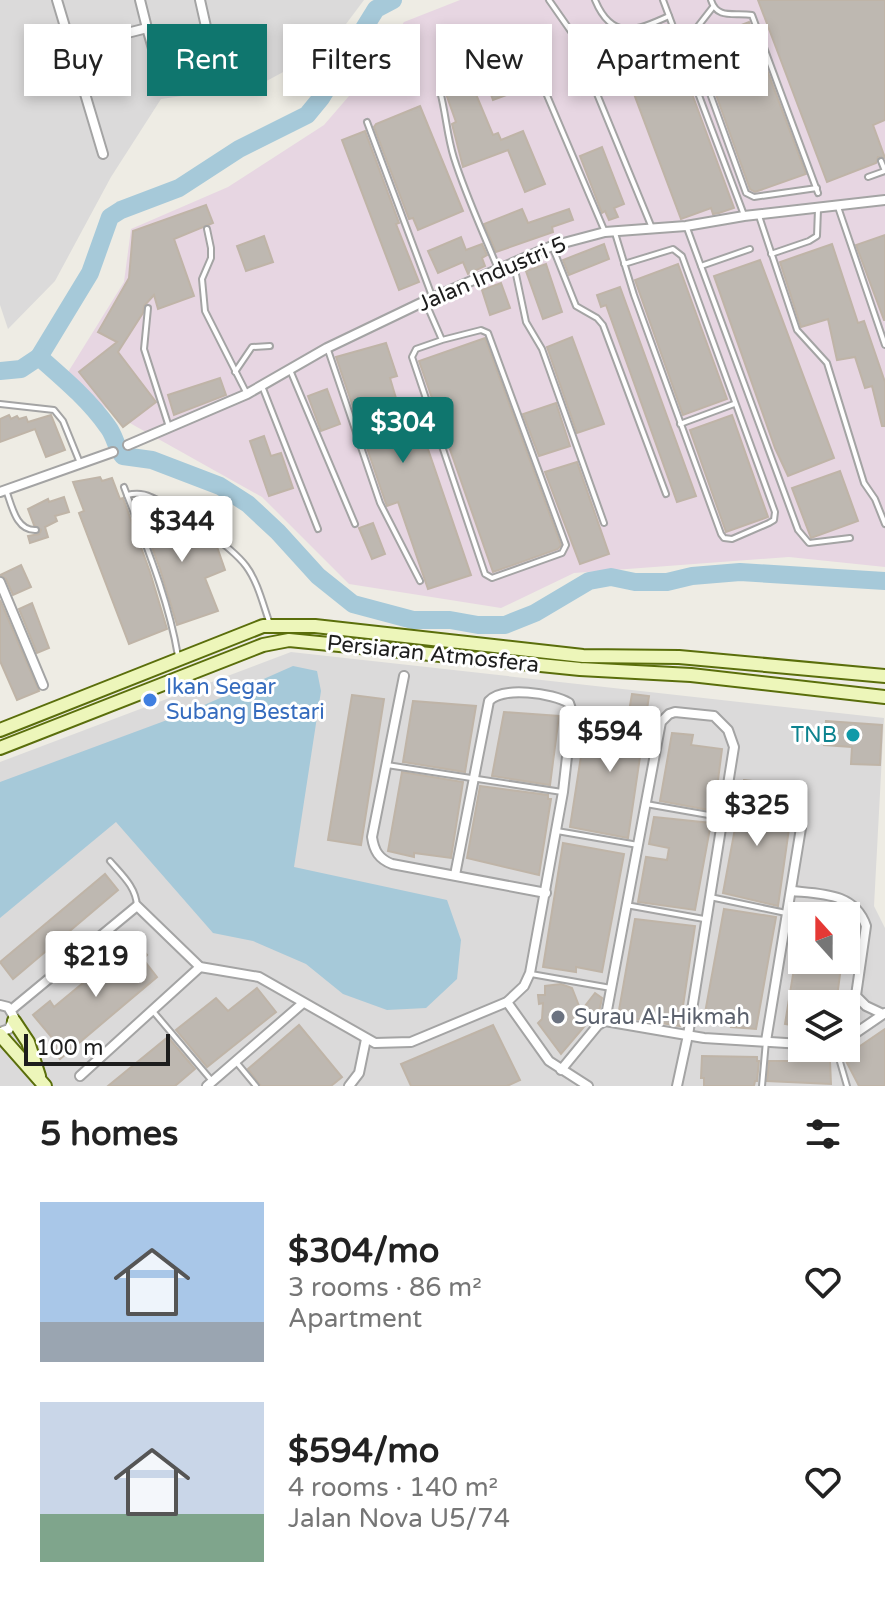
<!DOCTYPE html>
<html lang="en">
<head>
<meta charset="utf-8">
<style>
	:root { --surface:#fff; --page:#f6f6f6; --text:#222; --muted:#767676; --accent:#0f766e }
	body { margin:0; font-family:"Varela Round",sans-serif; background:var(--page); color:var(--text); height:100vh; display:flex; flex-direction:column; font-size:30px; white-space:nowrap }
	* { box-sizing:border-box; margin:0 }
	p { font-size:26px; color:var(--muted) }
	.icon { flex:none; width:44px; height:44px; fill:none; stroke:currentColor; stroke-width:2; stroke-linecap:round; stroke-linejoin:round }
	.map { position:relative; height:1086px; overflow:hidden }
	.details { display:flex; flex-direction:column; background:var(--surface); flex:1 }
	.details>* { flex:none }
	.top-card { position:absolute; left:24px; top:24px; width:838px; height:72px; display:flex; gap:16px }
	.needle { width:52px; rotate:339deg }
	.buttons { position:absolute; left:788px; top:902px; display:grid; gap:16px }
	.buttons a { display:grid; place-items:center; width:72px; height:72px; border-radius:0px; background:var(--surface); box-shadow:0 4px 12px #0003; font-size:40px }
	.scale { position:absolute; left:24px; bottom:20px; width:146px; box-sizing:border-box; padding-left:8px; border:4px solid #1d1d1d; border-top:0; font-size:22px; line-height:28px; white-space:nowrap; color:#1d1d1d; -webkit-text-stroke:6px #fff; paint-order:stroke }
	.price { position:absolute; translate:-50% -68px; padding:0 18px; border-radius:8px; background:#fff; color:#222; font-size:26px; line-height:52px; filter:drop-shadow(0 2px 4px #0008) }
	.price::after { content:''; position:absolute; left:50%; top:48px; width:24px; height:18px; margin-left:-12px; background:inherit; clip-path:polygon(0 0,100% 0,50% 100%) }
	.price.selected { background:var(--accent); color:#fff }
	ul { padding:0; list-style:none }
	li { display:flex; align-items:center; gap:24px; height:200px; padding:0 40px }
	li span { display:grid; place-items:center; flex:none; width:224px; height:160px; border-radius:0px; color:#555 }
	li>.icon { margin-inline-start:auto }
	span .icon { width:96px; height:96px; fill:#fffc; stroke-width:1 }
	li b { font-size:34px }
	h2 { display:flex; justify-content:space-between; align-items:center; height:96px; padding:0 40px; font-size:34px }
	.chip { padding:0 28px; border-radius:0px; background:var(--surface); box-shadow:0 4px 12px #0003; font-size:28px; line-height:72px }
	.chip.selected { background:var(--accent); color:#fff }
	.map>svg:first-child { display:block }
	.residential { fill:#dbdada; fill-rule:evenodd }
	.industrial { fill:#e7d6e2 }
	.water { fill:#a6c9d9 }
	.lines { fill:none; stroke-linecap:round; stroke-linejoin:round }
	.river { stroke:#a6c9d9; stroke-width:18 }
	.building { fill:#beb8b1; stroke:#bfb4a7; stroke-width:2 }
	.lane-casing { stroke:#a4a4a4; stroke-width:8 }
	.street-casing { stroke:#a4a4a4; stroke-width:12 }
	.secondary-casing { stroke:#5a6e0b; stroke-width:16 }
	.lane { stroke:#fff; stroke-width:4 }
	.street { stroke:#fff; stroke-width:8 }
	.secondary { stroke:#edf6ba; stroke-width:12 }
	.shop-dot { fill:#3f7fe0; stroke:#fff; stroke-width:3 }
	.culture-dot { fill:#0f9aa8; stroke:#fff; stroke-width:3 }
	.worship-dot { fill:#6b7280; stroke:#fff; stroke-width:3 }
	.labels { text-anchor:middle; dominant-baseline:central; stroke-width:6; stroke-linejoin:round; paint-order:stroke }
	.street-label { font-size:22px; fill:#1d1d1d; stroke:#fff }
	.shop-label { font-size:22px; fill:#366cbe; stroke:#fff; text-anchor:start }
	.culture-label { font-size:22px; fill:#0d838f; stroke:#fff; text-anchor:end }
	.worship-label { font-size:22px; fill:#5b616d; stroke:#fff; text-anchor:start }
</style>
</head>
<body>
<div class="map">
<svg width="885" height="1086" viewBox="0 0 885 1086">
	<rect width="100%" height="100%" fill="#eeece4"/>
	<g class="residential">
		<polygon points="0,0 364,0 328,48 259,85 161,99 111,177 55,281 8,329 0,305"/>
		<path d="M291,652L884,718L874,906L885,928V1086H0V762ZM802,916H846V960H802ZM802,1004H846V1048H802Z"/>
	</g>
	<polygon class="industrial" points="460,0 885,0 885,567 789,557 574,573 501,608 349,584 262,497 112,413 65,377 124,282 131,229 228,187 324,125 374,67 404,22"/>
	<polygon class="water" points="293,666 317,671 321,691 294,867 447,900 461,940 457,979 426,1008 387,1010 343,994 306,964 253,941 213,933 116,822 0,918 0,782 186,713"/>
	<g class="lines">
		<g class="river">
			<polyline points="39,357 90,273 110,217 121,210 179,188 239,149 307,115 321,98 376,9 393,0"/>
			<path d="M0,371L21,369L39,357C64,379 89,400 108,427C115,436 116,448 123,456L152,460L220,486L248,504L278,532L318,576L353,604L413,620H450L478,625H505L535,613L589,581L611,577L635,582H667L692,576L740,572L885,581"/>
		</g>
	</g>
	<g class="building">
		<polygon points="758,0 885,0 885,120 873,125 885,158 878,157 876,163 827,182"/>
		<polygon points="749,22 806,174 755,192 750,189 697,42"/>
		<polygon points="670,34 734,208 719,213 713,214 711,208 681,219 619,54"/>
		<polygon points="521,68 528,87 493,100 486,81"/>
		<polygon points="470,80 493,135 498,133 501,140 523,131 545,184 525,192 508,150 463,167 452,124 456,122 445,91"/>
		<polygon points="420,106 463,211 418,230 413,218 409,219 374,127 376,124"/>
		<polygon points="365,131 399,223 396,224 419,282 399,290 342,140"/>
		<polygon points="602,147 624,204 614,208 618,217 609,220 605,211 602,213 580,156"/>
		<polygon points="206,205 213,223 174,239 194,296 158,309 154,295 144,306 143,313 118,352 156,402 123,427 79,372 117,342 98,332 129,278 133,231"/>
		<polygon points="522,209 528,223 569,209 573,220 552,227 553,232 496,252 484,224"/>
		<polygon points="885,235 885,320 884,320 856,245"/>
		<polygon points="264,236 273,262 246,271 237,246"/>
		<polygon points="461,237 466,250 482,244 487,255 482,258 485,266 468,274 463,262 438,273 428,251"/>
		<polygon points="604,244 609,259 569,275 563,260"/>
		<polygon points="832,244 858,323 864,321 885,382 885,426 882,426 872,386 865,388 855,357 837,360 828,319 801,327 780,262"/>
		<polygon points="760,260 834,458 788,476 775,448 714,276"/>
		<polygon points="546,264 562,312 543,319 526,271"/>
		<polygon points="678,264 727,399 683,415 635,280"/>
		<polygon points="501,283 510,308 490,315 482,290"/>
		<polygon points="620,287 696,496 677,502 606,305 601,307 597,295"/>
		<polygon points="572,337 604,424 577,433 547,347"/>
		<polygon points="485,338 561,545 558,549 493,572 419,361"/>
		<polygon points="386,343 397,376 390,378 403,422 417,417 471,575 428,589 398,502 387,506 385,501 336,357"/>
		<polygon points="220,378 226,395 174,415 168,395"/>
		<polygon points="327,389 340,424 321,431 308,396"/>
		<polygon points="556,403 570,446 539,456 523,414"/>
		<polygon points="9,415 11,419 17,416 19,419 26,417 28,422 51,415 65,450 46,457 35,429 0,442 0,419"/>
		<polygon points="732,415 768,517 726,532 690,430"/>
		<polygon points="264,436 271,456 281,453 293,488 269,496 250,441"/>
		<polygon points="577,462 609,554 580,564 545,472"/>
		<polygon points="840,471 858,521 811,538 792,488"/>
		<polygon points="100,477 102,481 112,478 120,499 123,498 150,572 167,629 129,644 79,513 84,511 73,482"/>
		<polygon points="64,497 69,512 55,516 57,521 45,527 48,537 30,543 28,536 39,534 41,530 34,525 28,509 48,499 49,502"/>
		<polygon points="147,501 153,503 179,531 189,526 204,546 216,544 225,570 205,578 218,611 177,625 160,569 136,504"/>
		<polygon points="373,523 385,554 372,559 359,528"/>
		<polygon points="21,565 31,587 13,595 6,579 0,575"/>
		<polygon points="0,600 39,691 17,700 0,661"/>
		<polygon points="32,603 49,648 37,653 19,609"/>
		<polygon points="632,694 649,696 628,838 570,827 586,724 621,729 622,723 627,723"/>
		<polygon points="352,695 384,699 361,845 328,840"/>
		<polygon points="413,701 476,706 465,772 403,762"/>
		<polygon points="504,712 559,716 550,785 492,776"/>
		<polygon points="826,721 882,725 880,765 851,764 852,747 824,745"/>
		<polygon points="672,733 693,735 691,745 722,749 714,811 660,801"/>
		<polygon points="402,772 463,782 451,858 414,853 414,857 388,851"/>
		<polygon points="744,780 770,783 765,813 791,815 778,906 723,893"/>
		<polygon points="480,786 548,795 548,799 551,799 539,875 467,858"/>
		<polygon points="654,817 711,823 695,910 638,902 646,857 667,860 669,848 649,844"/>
		<polygon points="563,843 624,854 602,972 576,967 576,972 543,967"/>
		<polygon points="105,874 118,890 13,979 0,962"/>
		<polygon points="724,909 776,917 756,1029 731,1027 732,1018 705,1013"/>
		<polygon points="635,919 695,926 680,1026 618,1016"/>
		<polygon points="135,940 147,955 143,959 157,977 60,1059 49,1044 54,1040 33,1015 50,1001 54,1007"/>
		<polygon points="798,944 802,945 802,960 842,960 836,1004 802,1004 802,1027 785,1024"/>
		<polygon points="561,984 572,988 581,1011 595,993 602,998 600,1008 561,1054 538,1023 542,1019 543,1003 539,1004 538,995 545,995 545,986"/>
		<polygon points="257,988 276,1012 207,1067 176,1030 216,998 228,1011"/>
		<polygon points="299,1025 342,1077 331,1086 261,1086 248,1069"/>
		<polygon points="493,1025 520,1080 507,1086 411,1086 401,1064"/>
		<polygon points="885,1029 885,1086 859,1086 844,1057"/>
		<polygon points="168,1037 195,1069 175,1086 108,1086"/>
		<polygon points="702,1056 757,1057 757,1061 759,1061 757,1081 755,1081 754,1086 704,1086 704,1078 701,1078"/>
		<polygon points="769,1061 830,1061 831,1084 767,1081"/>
	</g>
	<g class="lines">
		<g class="lane-casing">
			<g id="lane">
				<polyline points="549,0 572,33 652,228"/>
				<path d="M595,0C612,41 636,31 669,16"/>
				<polyline points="663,0 744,215"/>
				<path d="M711,0C717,20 735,12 752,15L818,193"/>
				<polyline points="713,7 692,34 691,41 746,193 754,197 817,188"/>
				<polyline points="511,47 529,53 605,232"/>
				<path d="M440,91C446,114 447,136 454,158C466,196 483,232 498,269"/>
				<polyline points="367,122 432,296"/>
				<polyline points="868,177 885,171 881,161"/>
				<polyline points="838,207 885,345"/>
				<polyline points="759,216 797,330 827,363 864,483 875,499 885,524"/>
				<polyline points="687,228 798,530 809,543 850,538"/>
				<polyline points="207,229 211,248 211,258 202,279 205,311 247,394"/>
				<polyline points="615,233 634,295 721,534 724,538 732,539 769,523 774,520 775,512 682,256 673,249 624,264"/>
				<polyline points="552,246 576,306 597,318 603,325 666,494"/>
				<polyline points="771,254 809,241 817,236 818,209"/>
				<polyline points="514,265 526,322 542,349 604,523"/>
				<polyline points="701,266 750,249"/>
				<polyline points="425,301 442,340 481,330 488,333 566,545 562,553 492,578 485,574 412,357 416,349 442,340"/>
				<polyline points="148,308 144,349 169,427"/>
				<polyline points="328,350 380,503 420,581"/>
				<polyline points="290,370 355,524"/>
				<polyline points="235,372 252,347 270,346"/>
				<polyline points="262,386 318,529"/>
				<polyline points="0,404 54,410 63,421 80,463"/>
				<polyline points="680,424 734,404"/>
				<path d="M124,487C145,543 168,597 178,656"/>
				<path d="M6,490C12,506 16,531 36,530"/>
				<path d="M127,495C135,493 143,493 151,497C175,507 231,546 246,566C258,582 263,605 270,624"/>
				<polyline points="387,765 562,792"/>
				<polyline points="646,804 720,817"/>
				<polyline points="557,831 638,845"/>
				<path d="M110,861C122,875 136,887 137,906"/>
				<polyline points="710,897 786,913"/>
				<polyline points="626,905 704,919"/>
				<polyline points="531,974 611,988"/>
				<polyline points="152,1010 212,1081"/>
				<polyline points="836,1048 847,1086"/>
				<polyline points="237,1063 256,1086"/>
				<polyline points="762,1086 766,1041"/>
			</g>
		</g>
		<g class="street-casing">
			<g id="street">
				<polyline points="57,0 103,154"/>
				<polyline points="140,0 147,28"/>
				<polyline points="200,0 218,80"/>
				<polyline points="72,47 147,28 161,76"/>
				<polyline points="128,445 247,394 327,348 425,301 552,246 605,232 686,226 744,216 885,200"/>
				<polyline points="0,492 113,452"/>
				<polyline points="0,582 43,685"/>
				<path d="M404,676L372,837C374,851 379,859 392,864L546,893"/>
				<path d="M792,891C822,894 855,893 866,926L850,1037"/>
				<polyline points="856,996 866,1006 883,1014"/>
				<polyline points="507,1002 549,1061 588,1086"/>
				<polyline points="0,1005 8,1007 14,1017 9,1029 0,1032"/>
				<path d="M11,1010L137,906L200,967L259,977L375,1043L411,1042L507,1002L524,986L530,973L563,792L572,712L569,703C553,693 502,686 489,701L455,875"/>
				<polyline points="605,1021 704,1038 802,1044"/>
				<polyline points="847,1039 885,1013"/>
				<polyline points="766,1041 801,828"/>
				<polyline points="561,1070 598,1025 605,1021 661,722 669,714 675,712 714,716 728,730 734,747 688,1035 677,1086"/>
				<polyline points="80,1076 200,967"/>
				<polyline points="207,1086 303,1003"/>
				<polyline points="349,1086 359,1073 366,1039"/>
			</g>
		</g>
		<g class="secondary-casing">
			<g id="secondary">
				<polyline points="0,730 263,626 315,626 583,656 679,657 885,676"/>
				<polyline points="0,748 263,645 289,640 580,669 691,675 885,697"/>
				<polyline points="14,1021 28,1042 39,1076"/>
				<polyline points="0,1035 45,1086"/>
			</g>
		</g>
		<use href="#lane" class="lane"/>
		<use href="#street" class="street"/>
		<use href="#secondary" class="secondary"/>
	</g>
	<circle class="shop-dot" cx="150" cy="700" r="8"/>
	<circle class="culture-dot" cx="853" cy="735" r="8"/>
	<circle class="worship-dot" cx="558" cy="1017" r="8"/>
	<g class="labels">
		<g class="street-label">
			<text transform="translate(492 274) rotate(-23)">Jalan Industri 5</text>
			<text transform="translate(433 654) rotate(6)">Persiaran Atmosfera</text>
		</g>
		<g class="shop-label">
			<text x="166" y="687">Ikan Segar<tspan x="166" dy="25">Subang Bestari</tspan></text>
		</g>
		<g class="culture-label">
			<text x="837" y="735">TNB</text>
		</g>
		<g class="worship-label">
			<text x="574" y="1017">Surau Al-Hikmah</text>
		</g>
	</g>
</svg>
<div class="buttons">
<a><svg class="needle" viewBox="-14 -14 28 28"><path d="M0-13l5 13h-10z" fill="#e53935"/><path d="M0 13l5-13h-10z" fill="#767676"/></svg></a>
<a><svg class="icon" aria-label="layers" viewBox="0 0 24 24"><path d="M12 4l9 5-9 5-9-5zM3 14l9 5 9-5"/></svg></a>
</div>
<div class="scale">100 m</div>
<b class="price selected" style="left:403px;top:465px">$304</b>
<b class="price" style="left:182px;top:564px">$344</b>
<b class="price" style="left:610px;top:774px">$594</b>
<b class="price" style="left:757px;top:848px">$325</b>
<b class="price" style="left:96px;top:999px">$219</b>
<div class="top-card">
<a class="chip">Buy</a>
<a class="chip selected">Rent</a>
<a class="chip">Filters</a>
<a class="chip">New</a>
<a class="chip">Apartment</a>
</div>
</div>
<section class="details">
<h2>5 homes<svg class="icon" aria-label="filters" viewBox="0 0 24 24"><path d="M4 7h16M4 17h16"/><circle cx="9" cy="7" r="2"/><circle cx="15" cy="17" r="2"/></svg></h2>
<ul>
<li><span style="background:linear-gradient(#a9c7e8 75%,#9aa5b1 0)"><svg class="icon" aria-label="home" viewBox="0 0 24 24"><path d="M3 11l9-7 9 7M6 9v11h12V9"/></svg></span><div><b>$304/mo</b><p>3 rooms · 86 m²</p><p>Apartment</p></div><svg class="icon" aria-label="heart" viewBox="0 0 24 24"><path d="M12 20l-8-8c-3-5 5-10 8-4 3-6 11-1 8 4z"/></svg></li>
<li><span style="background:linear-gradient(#c9d6e8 70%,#7fa58c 0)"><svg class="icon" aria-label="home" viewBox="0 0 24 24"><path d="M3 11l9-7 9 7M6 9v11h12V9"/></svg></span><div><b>$594/mo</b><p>4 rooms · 140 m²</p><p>Jalan Nova U5/74</p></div><svg class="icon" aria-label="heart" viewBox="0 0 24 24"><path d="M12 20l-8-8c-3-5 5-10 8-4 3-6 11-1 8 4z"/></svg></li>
</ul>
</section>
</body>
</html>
